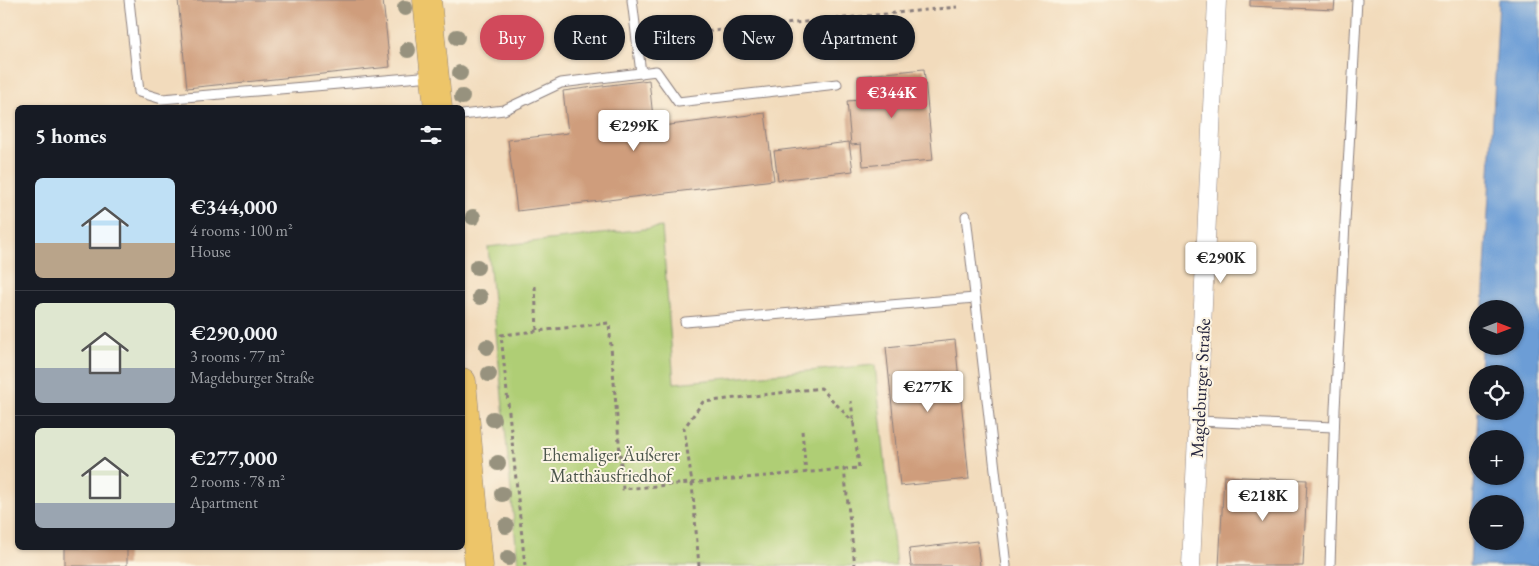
<!DOCTYPE html>
<html lang="en">
<head>
<meta charset="utf-8">
<style>
	:root { --surface:#171b24; --page:#20242c; --text:#f1f3f6; --muted:#9ea1a6; --line:#363941; --accent:#d1495b }
	body { margin:0; font-family:"EB Garamond",serif; background:var(--page); color:var(--text); height:100vh; display:flex; flex-direction:column; font-size:19px; white-space:nowrap }
	* { box-sizing:border-box; margin:0 }
	p { font-size:16px; color:var(--muted) }
	.icon { flex:none; width:28px; height:28px; fill:none; stroke:currentColor; stroke-width:2; stroke-linecap:round; stroke-linejoin:round }
	.map { position:relative; flex:1; overflow:hidden }
	.sheet { position:absolute; left:15px; top:105px; width:450px; height:445px; display:flex; flex-direction:column; background:var(--surface); border-radius:8px; box-shadow:0 1px 4px #0004 }
	.sheet>* { flex:none }
	.hud { position:absolute; left:480px; top:15px; width:475px; height:45px; display:flex; gap:10px }
	.needle { width:32px; rotate:90deg }
	.tools { position:absolute; left:1469px; top:300px; display:grid; gap:10px }
	.tools a { display:grid; place-items:center; width:55px; height:55px; border-radius:50%; background:var(--surface); box-shadow:0 1px 4px #0004; font-size:25px }
	.price { position:absolute; translate:-50% -42px; padding:0 11px; border-radius:5px; background:#fff; color:#222; font-size:16px; line-height:32px; filter:drop-shadow(0 1px 2px #0008) }
	.price::after { content:''; position:absolute; left:50%; top:30px; width:15px; height:11px; margin-left:-8px; background:inherit; clip-path:polygon(0 0,100% 0,50% 100%) }
	.price.selected { background:var(--accent); color:#fff }
	ul { padding:0; list-style:none }
	li { display:flex; align-items:center; gap:15px; height:125px; padding:0 20px }
	li+li { border-top:1px solid var(--line) }
	li span { display:grid; place-items:center; flex:none; width:140px; height:100px; border-radius:8px; color:#555 }
	li>.icon { margin-inline-start:auto }
	span .icon { width:60px; height:60px; fill:#fffc; stroke-width:1 }
	li b { font-size:21px }
	h2 { display:flex; justify-content:space-between; align-items:center; height:60px; padding:0 20px; font-size:21px }
	.chip { padding:0 18px; border-radius:22px; background:var(--surface); box-shadow:0 1px 4px #0004; font-size:18px; line-height:45px }
	.chip.selected { background:var(--accent); color:#fff }
	.map>svg:first-child { display:block }
	.green { fill:#afce75; stroke:#687858 }
	.water { fill:#6c9dd6; stroke:#476088; fill-rule:evenodd }
	.building { fill:#cf9d7b }
	.lines { fill:none; stroke-linecap:round; stroke-linejoin:round }
	.service-casing { stroke:#8a7e7c; stroke-width:11 }
	.minor-casing { stroke:#8a7e7c; stroke-width:19 }
	.primary-casing { stroke:#8a7e7c; stroke-width:29 }
	.path { stroke:#8a7e7c; stroke-width:3; stroke-dasharray:4 4; stroke-linecap:butt }
	.service { stroke:#fff; stroke-width:9 }
	.minor { stroke:#fff; stroke-width:18 }
	.primary { stroke:#edc569; stroke-width:28 }
	.tree { fill:#97927e }
	.labels { text-anchor:middle; dominant-baseline:central; stroke-width:4; stroke-linejoin:round; paint-order:stroke }
	.street-label { font-size:18px; fill:#22223b; stroke:#fcf5e5 }
	.park-label { font-size:18px; fill:#4c564c; stroke:#fcf5e5 }
</style>
</head>
<body>
<div class="map">
<svg width="1539" height="566" viewBox="0 0 1539 566">
	<rect width="100%" height="100%" fill="#fcf5e5"/>
	<filter id="ink" filterUnits="userSpaceOnUse"><feTurbulence type="fractalNoise" baseFrequency=".02" numOctaves="2"/><feDisplacementMap in="SourceGraphic" scale="10" xChannelSelector="R" yChannelSelector="G"/><feConvolveMatrix kernelMatrix="1 2 1 2 8 2 1 2 1" color-interpolation-filters="sRGB"/></filter>
	<filter id="wash" filterUnits="userSpaceOnUse"><feTurbulence type="fractalNoise" baseFrequency=".0096" numOctaves="4" result="noise"/><feDisplacementMap in="SourceGraphic" scale="20" xChannelSelector="R" yChannelSelector="G"/><feGaussianBlur stdDeviation="1.12" result="paint"/><feColorMatrix in="noise" values="0 0 0 0 0 0 0 0 0 0 0 0 0 0 0 0 0 1.4 0 .05"/><feComposite in="paint" operator="in"/></filter>
	<g filter="url(#wash)">
		<rect width="100%" height="100%" fill="#f2dbbc"/>
		<polygon class="green" points="662,227 674,383 875,365 896,566 518,566 488,247"/>
		<path class="water" d="M1499,0H1539V566H1470L1478,411H1515V374H1480L1481,346H1515V309H1483ZM1478,439H1515V476H1478ZM1478,504H1515V541H1478Z"/>
		<g id="blocks">
			<g class="building">
				<polygon points="178,0 383,0 390,67 187,88"/>
				<polygon points="1250,0 1335,0 1334,10 1250,6"/>
				<polygon points="924,69 933,160 863,166 861,144 851,145 847,101 860,100 858,76"/>
				<polygon points="649,80 654,127 765,113 774,180 517,211 508,140 568,133 563,91"/>
				<polygon points="849,142 853,171 778,180 774,151"/>
				<polygon points="955,340 969,479 900,486 886,347"/>
				<polygon points="1224,476 1307,480 1303,566 1219,566"/>
				<polygon points="977,541 980,566 911,566 909,549"/>
				<rect x="65" y="548" width="62" height="18"/>
			</g>
		</g>
	</g>
	<g filter="url(#ink)">
		<use href="#blocks" fill-opacity="0" stroke="#8a7e7c" stroke-width="1"/>
		<g class="lines">
			<g class="service-casing">
				<g id="service">
					<polyline points="129,0 139,92 162,99 432,76"/>
					<polyline points="632,0 641,73"/>
					<polyline points="462,115 504,110 561,83 656,71 678,102 837,84"/>
					<polyline points="966,216 1006,566"/>
					<polyline points="685,322 975,298"/>
					<polyline points="1198,421 1334,427"/>
					<polyline points="1330,566 1335,409 1357,0"/>
				</g>
			</g>
			<g class="minor-casing">
				<polyline id="minor" points="1191,566 1217,0"/>
			</g>
			<g class="primary-casing">
				<g id="primary">
					<polyline points="427,0 438,108"/>
					<polyline points="462,382 479,566"/>
				</g>
			</g>
			<g class="path">
				<polyline points="652,37 957,7"/>
				<polyline points="535,286 537,331"/>
				<polyline points="802,431 806,473"/>
				<polyline points="844,469 859,468 851,401"/>
				<polyline points="525,566 501,335 609,323 623,489 844,469 855,566"/>
				<polyline points="699,566 692,483 684,428 703,402 821,388 854,423"/>
			</g>
			<use href="#service" class="service"/>
			<use href="#minor" class="minor"/>
			<use href="#primary" class="primary"/>
		</g>
		<g class="tree">
			<circle cx="405" cy="8" r="8"/>
			<circle cx="457" cy="37" r="8"/>
			<circle cx="408" cy="50" r="8"/>
			<circle cx="460" cy="73" r="8"/>
			<circle cx="462" cy="97" r="8"/>
			<circle cx="473" cy="217" r="8"/>
			<circle cx="477" cy="267" r="8"/>
			<circle cx="480" cy="297" r="8"/>
			<circle cx="487" cy="347" r="8"/>
			<circle cx="489" cy="374" r="8"/>
			<circle cx="493" cy="419" r="8"/>
			<circle cx="498" cy="463" r="8"/>
			<circle cx="502" cy="494" r="8"/>
			<circle cx="506" cy="526" r="8"/>
			<circle cx="508" cy="558" r="8"/>
		</g>
	</g>
	<g class="labels">
		<g class="street-label">
			<text transform="translate(1200 388) rotate(-87)">Magdeburger Straße</text>
		</g>
		<g class="park-label">
			<text x="611" y="454">Ehemaliger Äußerer<tspan x="611" dy="21">Matthäusfriedhof</tspan></text>
		</g>
	</g>
</svg>
<div class="tools">
<a><svg class="needle" viewBox="-14 -14 28 28"><path d="M0-13l5 13h-10z" fill="#e53935"/><path d="M0 13l5-13h-10z" fill="#9ea1a6"/></svg></a>
<a><svg class="icon" aria-label="locate" viewBox="0 0 24 24"><circle cx="12" cy="12" r="6"/><path d="M12 2v4M12 18v4M2 12h4M18 12h4"/></svg></a>
<a>+</a>
<a>−</a>
</div>
<b class="price selected" style="left:892px;top:119px">€344K</b>
<b class="price" style="left:634px;top:152px">€299K</b>
<b class="price" style="left:1221px;top:284px">€290K</b>
<b class="price" style="left:928px;top:413px">€277K</b>
<b class="price" style="left:1263px;top:522px">€218K</b>
<div class="hud">
<a class="chip selected">Buy</a>
<a class="chip">Rent</a>
<a class="chip">Filters</a>
<a class="chip">New</a>
<a class="chip">Apartment</a>
</div>
<section class="sheet">
<h2>5 homes<svg class="icon" aria-label="filters" viewBox="0 0 24 24"><path d="M4 7h16M4 17h16"/><circle cx="9" cy="7" r="2"/><circle cx="15" cy="17" r="2"/></svg></h2>
<ul>
<li><span style="background:linear-gradient(#bfe0f5 65%,#b9a48a 0)"><svg class="icon" aria-label="home" viewBox="0 0 24 24"><path d="M3 11l9-7 9 7M6 9v11h12V9"/></svg></span><div><b>€344,000</b><p>4 rooms · 100 m²</p><p>House</p></div></li>
<li><span style="background:linear-gradient(#dfe7d0 65%,#9aa5b1 0)"><svg class="icon" aria-label="home" viewBox="0 0 24 24"><path d="M3 11l9-7 9 7M6 9v11h12V9"/></svg></span><div><b>€290,000</b><p>3 rooms · 77 m²</p><p>Magdeburger Straße</p></div></li>
<li><span style="background:linear-gradient(#dfe7d0 75%,#9aa5b1 0)"><svg class="icon" aria-label="home" viewBox="0 0 24 24"><path d="M3 11l9-7 9 7M6 9v11h12V9"/></svg></span><div><b>€277,000</b><p>2 rooms · 78 m²</p><p>Apartment</p></div></li>
</ul>
</section>
</div>
</body>
</html>
